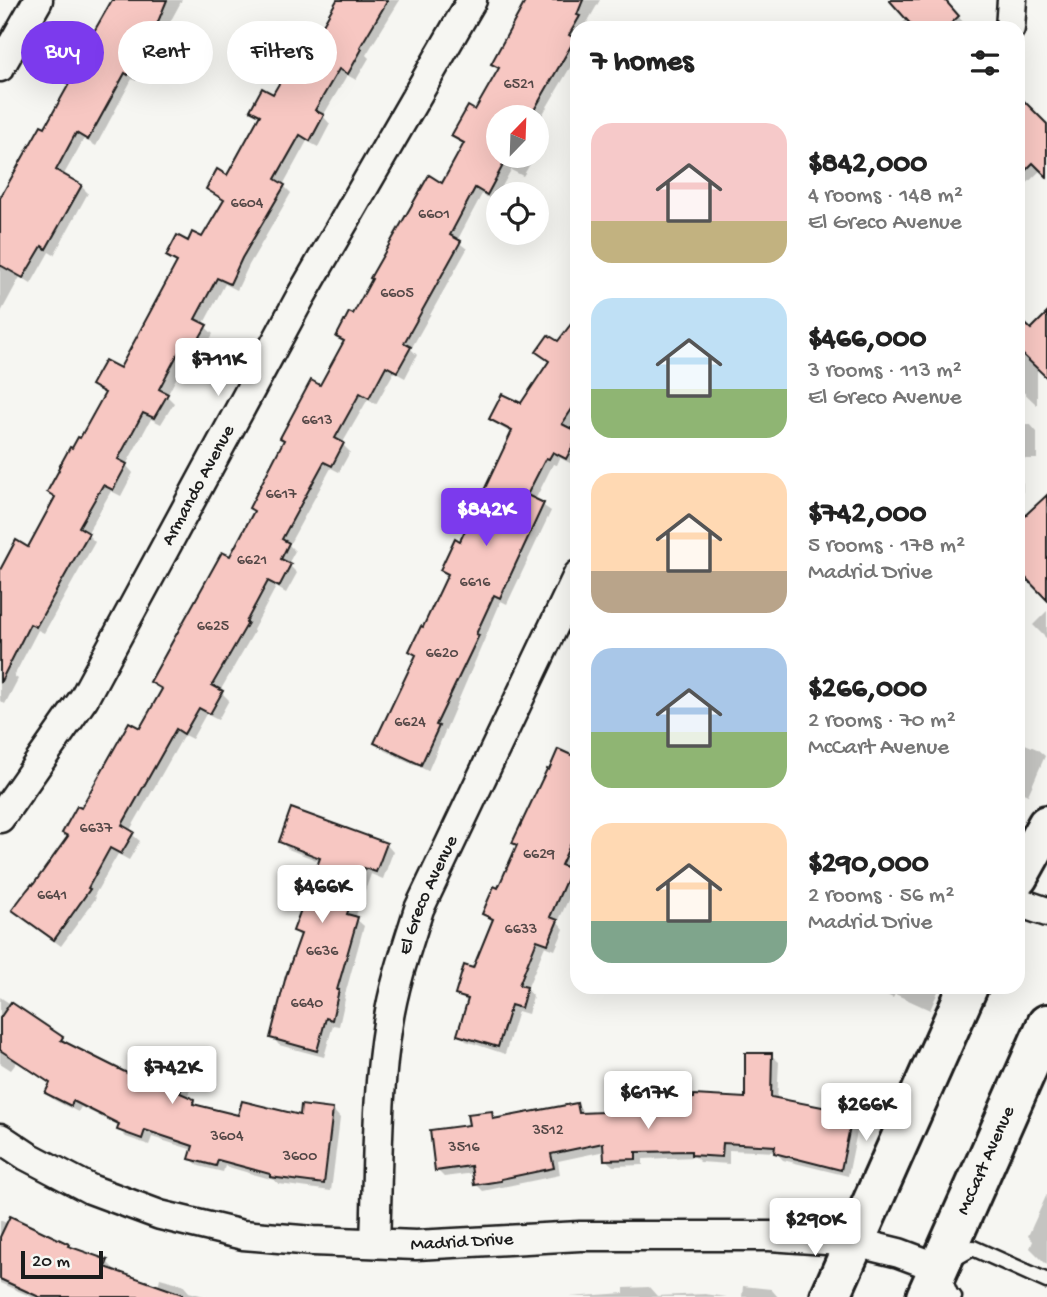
<!DOCTYPE html>
<html lang="en">
<head>
<meta charset="utf-8">
<style>
	:root { --surface:#fff; --page:#f6f6f6; --text:#222; --muted:#767676; --accent:#7c3aed }
	body { margin:0; font-family:"Gochi Hand",sans-serif; background:var(--page); color:var(--text); height:100vh; display:flex; flex-direction:column; font-size:26px; white-space:nowrap }
	* { box-sizing:border-box; margin:0 }
	p { font-size:23px; color:var(--muted) }
	.icon { flex:none; width:38px; height:38px; fill:none; stroke:currentColor; stroke-width:2; stroke-linecap:round; stroke-linejoin:round }
	.map { position:relative; flex:1; overflow:hidden }
	.drawer { position:absolute; left:570px; top:21px; width:455px; height:973px; display:flex; flex-direction:column; background:var(--surface); border-radius:21px; box-shadow:0 7px 28px #0002 }
	.drawer>* { flex:none }
	.banner { position:absolute; left:21px; top:21px; width:444px; height:63px; display:flex; gap:14px }
	.needle { width:46px; rotate:23deg }
	.controls { position:absolute; left:486px; top:105px; display:grid; gap:14px }
	.controls a { display:grid; place-items:center; width:63px; height:63px; border-radius:50%; background:var(--surface); box-shadow:0 7px 28px #0002; font-size:35px }
	.scale { position:absolute; left:21px; bottom:18px; width:82px; box-sizing:border-box; padding-left:7px; border:4px solid #1c1c1c; border-top:0; font-size:19px; line-height:24px; white-space:nowrap; color:#1c1c1c; -webkit-text-stroke:5px #f6f6f2; paint-order:stroke }
	.price { position:absolute; translate:-50% -60px; padding:0 16px; border-radius:7px; background:#fff; color:#222; font-size:23px; line-height:46px; filter:drop-shadow(0 2px 4px #0008) }
	.price::after { content:''; position:absolute; left:50%; top:42px; width:21px; height:16px; margin-left:-10px; background:inherit; clip-path:polygon(0 0,100% 0,50% 100%) }
	.price.active { background:var(--accent); color:#fff }
	ul { padding:0; list-style:none }
	li { display:flex; align-items:center; gap:21px; height:175px; padding:0 21px }
	li span { display:grid; place-items:center; flex:none; width:196px; height:140px; border-radius:21px; color:#555 }
	li>.icon { margin-inline-start:auto }
	span .icon { width:84px; height:84px; fill:#fffc; stroke-width:1 }
	li b { font-size:30px }
	h2 { display:flex; justify-content:space-between; align-items:center; height:84px; padding:0 21px; font-size:30px }
	.pill { padding:0 24px; border-radius:32px; background:var(--surface); box-shadow:0 7px 28px #0002; font-size:24px; line-height:63px }
	.pill.active { background:var(--accent); color:#fff }
	.map>svg:first-child { display:block }
	.shadow { fill:#0003 }
	.building { fill:#f7c7c2; stroke:#1c1c1c; stroke-width:2 }
	.lines { fill:none; stroke-linecap:round; stroke-linejoin:round }
	.service-casing { stroke:#1c1c1c; stroke-width:19 }
	.minor-casing { stroke:#1c1c1c; stroke-width:33 }
	.secondary-casing { stroke:#1c1c1c; stroke-width:44 }
	.service { stroke:#f6f6f2; stroke-width:14 }
	.minor { stroke:#f6f6f2; stroke-width:28 }
	.secondary { stroke:#f6f6f2; stroke-width:38 }
	.labels { text-anchor:middle; dominant-baseline:central; stroke-width:7; stroke-linejoin:round; paint-order:stroke }
	.number-label { font-size:16px; fill:#534746 }
	.street-label { font-size:19px; fill:#1c1c1c; stroke:#f6f6f2 }
</style>
</head>
<body>
<div class="map">
<svg width="1047" height="1297" viewBox="0 0 1047 1297">
	<rect width="100%" height="100%" fill="#f6f6f2"/>
	<filter id="ink" filterUnits="userSpaceOnUse"><feTurbulence type="fractalNoise" baseFrequency=".0143" numOctaves="2"/><feDisplacementMap in="SourceGraphic" scale="14" xChannelSelector="R" yChannelSelector="G"/><feConvolveMatrix kernelMatrix="1 2 1 2 8 2 1 2 1" color-interpolation-filters="sRGB"/></filter>
	<g filter="url(#ink)">
		<g class="shadow">
			<polygon points="115,0 182,0 163,35 170,43 159,62 150,57 136,81 132,79 96,146 84,139 63,176 81,186 88,193 54,255 49,252 31,284 20,277 0,314 0,202 46,129"/>
			<polygon points="339,0 400,0 366,55 369,58 356,80 347,75 323,116 330,124 318,147 307,141 283,185 291,193 249,265 237,290 225,284 203,325 213,334 200,357 190,352 167,396 174,403 161,424 151,419 126,465 133,473 121,496 111,491 87,534 95,542 44,633 38,630 14,676 18,679 5,704 0,701 0,573 28,549 56,499 49,492 106,395 93,385 121,371 178,264 169,256 188,243 203,239 225,202 208,189 228,177 259,117 252,110 274,96 322,28"/>
			<polygon points="528,0 600,0 584,28 578,28 578,54 537,124 537,117 499,117 499,156 535,156 523,176 511,170 494,201 482,194 457,241 467,249 411,349 417,355 405,378 394,372 376,404 368,399 342,444 350,452 339,472 331,468 289,545 295,551 288,564 297,573 286,593 276,587 253,630 254,632 220,691 229,700 218,720 206,714 192,739 184,735 129,832 140,841 129,860 118,854 94,896 96,898 61,946 22,917 34,888 70,837 82,811 141,731 163,691 152,682 231,558 344,343 338,336 354,317 443,185 465,145 453,136 476,113 500,70 493,63"/>
			<polygon points="891,0 943,0 965,24 961,28 897,28 908,18"/>
			<polygon points="1018,116 1047,127 1047,174 1042,169 1018,192"/>
			<polygon points="578,318 578,458 574,465 560,458 557,465 553,464 535,500 551,511 507,604 501,601 428,771 384,750 377,743 417,657 411,651 424,629 449,576 442,570 461,543 513,434 499,426 492,419 522,405 550,362 539,352 558,343"/>
			<polygon points="1047,333 1047,376 1037,365 1037,405 1018,387 1018,345"/>
			<polygon points="1018,424 1030,424 1037,432 1037,459 1018,459"/>
			<polygon points="1018,479 1023,483 1023,500 1018,499"/>
			<polygon points="1047,611 1047,639 1033,625"/>
			<polygon points="1018,741 1037,749 1045,756 1028,795 1018,791"/>
			<polygon points="578,744 578,851 569,870 578,878 558,922 564,929 555,950 545,946 527,989 533,996 528,1014 518,1011 505,1054 466,1041 459,1034 469,1003 457,994 474,970 494,922 484,913 499,890 550,772 571,757"/>
			<polygon points="281,842 386,844 393,852 383,879 371,874 355,918 364,926 344,998 345,999 339,1026 333,1025 324,1057 279,1045 272,1037 301,938 295,931 321,862 288,849"/>
			<polygon points="870,987 940,987 930,1010 895,994 893,998"/>
			<polygon points="0,997 62,1038 70,1046 144,1083 186,1072 194,1079 187,1098 201,1107 239,1117 301,1117 333,1110 340,1118 331,1191 279,1184 274,1180 225,1166 223,1172 199,1166 191,1159 193,1150 152,1137 149,1145 126,1137 119,1130 120,1126 81,1107 78,1112 54,1100 47,1093 51,1085 17,1062 11,1070 0,1063"/>
			<polygon points="771,1055 779,1062 777,1100 852,1115 859,1122 848,1176 783,1160 776,1152 729,1150 729,1164 700,1162 695,1157 643,1159 643,1165 613,1166 605,1159 605,1151 558,1161 560,1175 483,1191 476,1184 474,1173 444,1177 437,1170 470,1127 491,1112 498,1120 577,1104 585,1115 633,1113 746,1100"/>
			<polygon points="1047,1194 1047,1265 1030,1248 1033,1241 1028,1236"/>
			<polygon points="11,1218 68,1245 73,1250 107,1262 114,1269 113,1271 158,1287 160,1278 182,1284 189,1292 208,1297 32,1297 0,1283 0,1220 8,1224"/>
			<polygon points="743,1286 771,1289 778,1297 742,1297"/>
			<polygon points="649,1287 657,1296 705,1294 727,1297 570,1297 624,1293 624,1288"/>
		</g>
		<g class="building">
			<polygon points="112,0 167,0 155,29 164,34 151,56 142,51 128,75 125,73 88,140 76,133 56,170 82,185 46,249 42,246 23,278 0,265 0,198 41,125 45,127 69,84 65,82"/>
			<polygon points="337,0 388,0 360,47 362,49 348,74 339,69 315,110 324,115 310,141 300,135 275,179 285,185 242,258 230,284 217,278 195,319 207,325 192,351 182,346 159,389 168,394 154,418 143,413 118,459 127,464 113,490 103,485 79,527 89,533 36,627 30,624 0,683 0,570 16,540 28,547 55,497 47,492 59,470 58,469 70,447 72,448 78,437 80,438 105,393 91,385 105,360 120,368 177,262 166,256 177,235 188,241 192,232 202,237 224,200 206,189 217,169 227,175 260,115 250,110 262,88 273,94 315,22 322,26"/>
			<polygon points="526,0 583,0 577,15 580,16 569,35 575,39 530,117 499,117 499,156 508,156 487,195 475,188 450,235 461,241 404,343 411,347 397,372 386,366 369,398 360,393 335,438 344,443 332,466 324,462 282,539 289,543 281,559 291,564 279,587 268,581 246,622 248,623 212,685 223,691 210,714 199,708 184,734 176,729 122,825 134,832 121,854 110,848 88,888 90,889 54,940 12,910 27,890 32,884 33,885 68,836 62,833 77,806 81,808 129,722 140,728 162,689 150,682 222,552 230,556 254,511 249,508 284,440 280,438 311,380 320,385 344,341 336,337 349,312 353,314 372,279 370,278 429,175 442,183 464,143 451,136 468,106 475,110 499,68 491,64"/>
			<polygon points="889,0 945,0 959,16 946,28 914,28"/>
			<polygon points="1018,95 1047,124 1047,177 1033,163 1018,178"/>
			<polygon points="1047,313 1047,378 1018,350 1018,317 1031,329"/>
			<polygon points="578,315 578,400 562,424 578,432 578,437 566,459 553,452 549,459 546,458 527,495 544,503 500,598 494,595 476,634 479,635 436,725 439,726 421,765 374,743 416,655 409,651 421,626 423,627 448,574 440,570 455,538 460,541 512,431 489,419 502,394 521,403 549,361 536,352 548,335 558,341"/>
			<polygon points="1047,495 1047,600 1018,570 1018,522"/>
			<polygon points="558,749 578,758 578,828 561,865 571,869 550,917 558,920 548,944 537,940 519,985 527,987 521,1008 511,1005 498,1047 457,1035 468,999 455,995 464,965 473,968 493,919 482,914 494,886 498,888 517,845 512,843 547,769 549,770"/>
			<polygon points="291,808 387,843 376,872 364,868 347,914 358,917 337,990 339,990 332,1020 326,1018 317,1051 270,1038 286,976 301,934 293,931 320,858 279,842"/>
			<polygon points="11,1002 63,1037 61,1040 143,1081 151,1058 187,1070 180,1093 194,1099 193,1104 238,1115 242,1101 300,1115 301,1105 333,1109 324,1184 270,1177 270,1174 218,1160 216,1166 189,1159 193,1146 145,1130 142,1139 117,1130 119,1124 73,1101 71,1106 45,1093 50,1083 0,1050 0,1018"/>
			<polygon points="745,1053 772,1053 771,1097 853,1113 841,1170 774,1153 775,1146 723,1143 722,1157 691,1155 691,1151 636,1152 636,1159 604,1160 603,1143 551,1154 554,1168 501,1179 501,1181 474,1185 471,1166 435,1171 430,1130 469,1125 467,1114 492,1111 493,1119 577,1103 579,1113 631,1111 631,1101 694,1098 694,1095 745,1098"/>
			<polygon points="10,1216 69,1244 68,1246 108,1260 105,1267 182,1294 182,1297 39,1297 0,1279 0,1237"/>
		</g>
		<g class="lines">
			<g class="service-casing">
				<g id="service">
					<polyline points="950,1261 973,1248 1047,1281"/>
					<polyline points="942,1274 951,1296 954,1297"/>
				</g>
			</g>
			<g class="minor-casing">
				<g id="minor">
					<polyline points="1010,28 1012,0"/>
					<polyline points="0,67 38,0"/>
					<path id="s1" d="M0,818L84,698L301,296L472,0"/>
					<polyline points="1018,902 1047,912"/>
					<path id="s2" d="M0,1138L27,1156L90,1189L160,1215L243,1235L313,1241L416,1245L580,1236H770L854,1242L899,1253L939,1268"/>
					<path id="s3" d="M375,1242C378,1170 376,1095 388,1023C394,984 407,947 419,909L578,575"/>
				</g>
			</g>
			<g class="secondary-casing">
				<g id="secondary">
					<polyline points="1018,877 1047,825"/>
					<polyline points="830,1297 968,987"/>
					<path id="s4" d="M926,1297L1047,1024"/>
				</g>
			</g>
			<use href="#service" class="service"/>
			<use href="#minor" class="minor"/>
			<use href="#secondary" class="secondary"/>
		</g>
	</g>
	<g class="labels">
		<g class="number-label">
			<text x="519" y="85">6521</text>
			<text x="247" y="204">6604</text>
			<text x="434" y="215">6601</text>
			<text x="397" y="294">6605</text>
			<text x="317" y="421">6613</text>
			<text x="281" y="495">6617</text>
			<text x="252" y="561">6621</text>
			<text x="475" y="583">6616</text>
			<text x="213" y="627">6625</text>
			<text x="442" y="654">6620</text>
			<text x="410" y="723">6624</text>
			<text x="96" y="829">6637</text>
			<text x="539" y="855">6629</text>
			<text x="52" y="896">6641</text>
			<text x="521" y="930">6633</text>
			<text x="322" y="952">6636</text>
			<text x="307" y="1004">6640</text>
			<text x="548" y="1131">3512</text>
			<text x="227" y="1137">3604</text>
			<text x="464" y="1148">3516</text>
			<text x="300" y="1157">3600</text>
		</g>
		<g class="street-label">
			<text stroke="none"><textPath href="#s1" startOffset="388">Armando Avenue</textPath></text>
			<text stroke="none"><textPath href="#s3" startOffset="354">El Greco Avenue</textPath></text>
			<text stroke="none"><textPath href="#s4" startOffset="149">McCart Avenue</textPath></text>
			<text stroke="none"><textPath href="#s2" startOffset="483">Madrid Drive</textPath></text>
		</g>
	</g>
</svg>
<div class="controls">
<a><svg class="needle" viewBox="-14 -14 28 28"><path d="M0-13l5 13h-10z" fill="#e53935"/><path d="M0 13l5-13h-10z" fill="#767676"/></svg></a>
<a><svg class="icon" aria-label="locate" viewBox="0 0 24 24"><circle cx="12" cy="12" r="6"/><path d="M12 2v4M12 18v4M2 12h4M18 12h4"/></svg></a>
</div>
<div class="scale">20 m</div>
<b class="price" style="left:218px;top:398px">$711K</b>
<b class="price active" style="left:486px;top:548px">$842K</b>
<b class="price" style="left:322px;top:925px">$466K</b>
<b class="price" style="left:172px;top:1106px">$742K</b>
<b class="price" style="left:648px;top:1131px">$617K</b>
<b class="price" style="left:866px;top:1143px">$266K</b>
<b class="price" style="left:815px;top:1258px">$290K</b>
<div class="banner">
<a class="pill active">Buy</a>
<a class="pill">Rent</a>
<a class="pill">Filters</a>
</div>
<section class="drawer">
<h2>7 homes<svg class="icon" aria-label="filters" viewBox="0 0 24 24"><path d="M4 7h16M4 17h16"/><circle cx="9" cy="7" r="2"/><circle cx="15" cy="17" r="2"/></svg></h2>
<ul>
<li><span style="background:linear-gradient(#f6c9c9 70%,#c2b280 0)"><svg class="icon" aria-label="home" viewBox="0 0 24 24"><path d="M3 11l9-7 9 7M6 9v11h12V9"/></svg></span><div><b>$842,000</b><p>4 rooms · 148 m²</p><p>El Greco Avenue</p></div></li>
<li><span style="background:linear-gradient(#bfe0f5 65%,#8fb573 0)"><svg class="icon" aria-label="home" viewBox="0 0 24 24"><path d="M3 11l9-7 9 7M6 9v11h12V9"/></svg></span><div><b>$466,000</b><p>3 rooms · 113 m²</p><p>El Greco Avenue</p></div></li>
<li><span style="background:linear-gradient(#ffd9b3 70%,#b9a48a 0)"><svg class="icon" aria-label="home" viewBox="0 0 24 24"><path d="M3 11l9-7 9 7M6 9v11h12V9"/></svg></span><div><b>$742,000</b><p>5 rooms · 178 m²</p><p>Madrid Drive</p></div></li>
<li><span style="background:linear-gradient(#a9c7e8 60%,#8fb573 0)"><svg class="icon" aria-label="home" viewBox="0 0 24 24"><path d="M3 11l9-7 9 7M6 9v11h12V9"/></svg></span><div><b>$266,000</b><p>2 rooms · 70 m²</p><p>McCart Avenue</p></div></li>
<li><span style="background:linear-gradient(#ffd9b3 70%,#7fa58c 0)"><svg class="icon" aria-label="home" viewBox="0 0 24 24"><path d="M3 11l9-7 9 7M6 9v11h12V9"/></svg></span><div><b>$290,000</b><p>2 rooms · 56 m²</p><p>Madrid Drive</p></div></li>
</ul>
</section>
</div>
</body>
</html>
